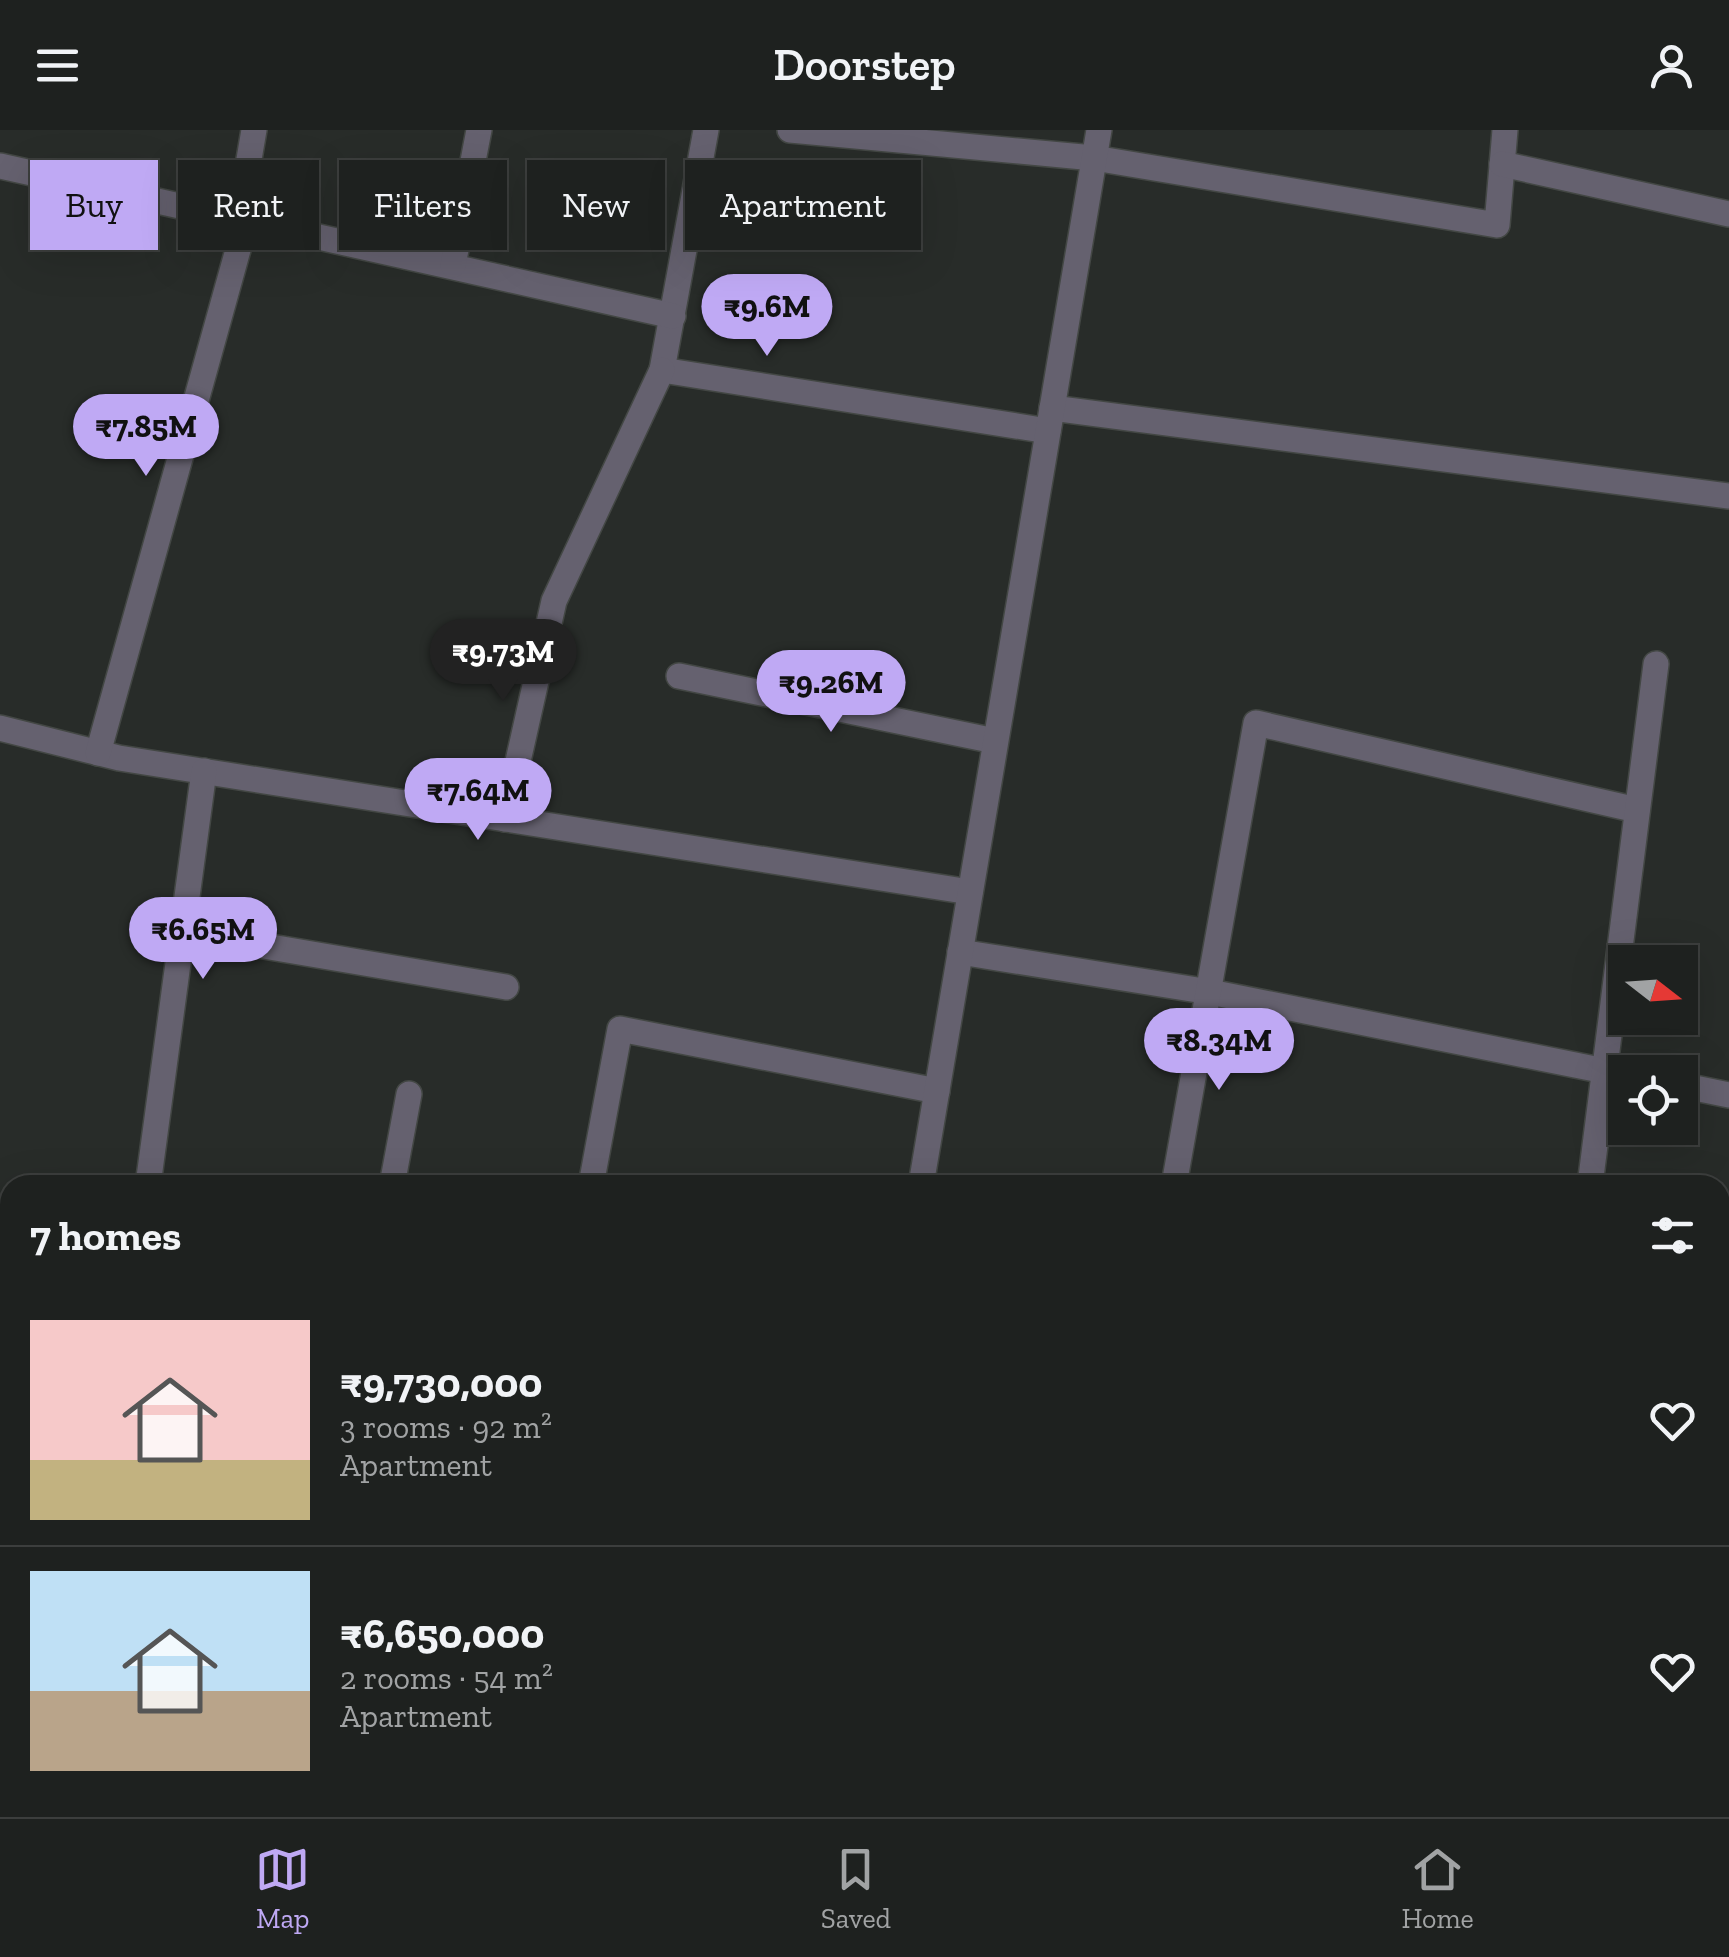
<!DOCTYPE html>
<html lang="en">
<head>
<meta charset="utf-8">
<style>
	:root { --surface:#1e211f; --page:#2b2e2c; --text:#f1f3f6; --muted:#a1a3a4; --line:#3c3e3d; --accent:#bfa9f4 }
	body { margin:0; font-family:"Zilla Slab",serif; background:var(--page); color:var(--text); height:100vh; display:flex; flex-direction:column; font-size:38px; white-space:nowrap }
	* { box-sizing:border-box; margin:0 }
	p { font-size:32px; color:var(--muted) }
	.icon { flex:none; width:55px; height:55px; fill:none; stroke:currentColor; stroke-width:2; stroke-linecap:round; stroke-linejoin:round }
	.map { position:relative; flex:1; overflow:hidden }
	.details { position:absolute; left:0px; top:1045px; width:1730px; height:642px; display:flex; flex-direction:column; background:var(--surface); border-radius:30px 30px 0 0; box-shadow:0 10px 40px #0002,0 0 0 2px var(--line) }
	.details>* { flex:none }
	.banner { position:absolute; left:30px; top:30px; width:1000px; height:90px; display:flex; gap:20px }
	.needle { width:65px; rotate:107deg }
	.buttons { position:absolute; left:1608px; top:815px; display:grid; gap:20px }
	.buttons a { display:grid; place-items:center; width:90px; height:90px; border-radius:0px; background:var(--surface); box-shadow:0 10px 40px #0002,0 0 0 2px var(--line); font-size:50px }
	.price { position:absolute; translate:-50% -85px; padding:0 22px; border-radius:35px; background:var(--accent); color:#111; font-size:32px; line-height:65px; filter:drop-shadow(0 2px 5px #0008) }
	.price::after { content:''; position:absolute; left:50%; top:60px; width:30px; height:22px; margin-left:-15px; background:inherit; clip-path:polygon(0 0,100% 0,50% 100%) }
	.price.current { background:#222; color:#fff }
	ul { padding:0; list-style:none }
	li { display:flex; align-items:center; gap:30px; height:250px; padding:0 30px }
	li+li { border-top:2px solid var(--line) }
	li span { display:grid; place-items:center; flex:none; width:280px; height:200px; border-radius:0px; color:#555 }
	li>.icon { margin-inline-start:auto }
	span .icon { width:120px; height:120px; fill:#fffc; stroke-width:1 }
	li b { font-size:42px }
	h2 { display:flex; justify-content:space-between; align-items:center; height:120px; padding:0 30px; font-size:42px }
	.tag { padding:0 35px; border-radius:0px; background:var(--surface); box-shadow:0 10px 40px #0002,0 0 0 2px var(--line); font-size:35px; line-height:90px }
	.tag.current { background:var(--accent); color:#111 }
	header { display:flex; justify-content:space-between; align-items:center; height:130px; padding:0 30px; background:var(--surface); font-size:45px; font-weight:600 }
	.dock { display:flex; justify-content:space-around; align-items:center; height:140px; border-top:2px solid var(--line); background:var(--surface); font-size:28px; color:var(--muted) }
	.dock a { display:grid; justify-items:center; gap:5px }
	.dock .current { color:var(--accent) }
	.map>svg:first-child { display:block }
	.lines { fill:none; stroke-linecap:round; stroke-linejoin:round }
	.minor-casing { stroke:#434744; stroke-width:28 }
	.minor { stroke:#65616f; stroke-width:25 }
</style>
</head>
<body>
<header><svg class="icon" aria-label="menu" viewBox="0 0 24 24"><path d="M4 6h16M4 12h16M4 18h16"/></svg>Doorstep<svg class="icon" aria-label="person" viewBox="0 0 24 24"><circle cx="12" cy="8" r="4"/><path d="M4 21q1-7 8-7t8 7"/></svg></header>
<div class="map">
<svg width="1729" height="1687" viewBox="0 0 1729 1687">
	<rect width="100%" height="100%" fill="#282c29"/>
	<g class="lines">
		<g class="minor-casing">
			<g id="minor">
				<polyline points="706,0 662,240 1048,301"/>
				<polyline points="790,0 1094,28 1497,95 1505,0"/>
				<polyline points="1502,34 1729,84"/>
				<polyline points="0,36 673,186"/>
				<polyline points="239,88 254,0"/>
				<polyline points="453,135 479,0"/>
				<polyline points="1052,278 1729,366"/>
				<polyline points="679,546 995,611"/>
				<polyline points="0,598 119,628 970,762"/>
				<polyline points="98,623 246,91"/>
				<polyline points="505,689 554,471 662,240"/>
				<polyline points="182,802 506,857"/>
				<polyline points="960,822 1210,862 1625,945"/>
				<polyline points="1680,955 1729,965"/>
				<polyline points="148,1055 204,641"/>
				<polyline points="392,1055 409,964"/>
				<polyline points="591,1055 620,899 937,961"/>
				<polyline points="921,1055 1099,0"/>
				<polyline points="1174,1055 1256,593 1637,680"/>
				<polyline points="1590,1055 1656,534"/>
				<polyline points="0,1168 10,1171"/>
				<polyline points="1720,1450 1729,1452"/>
				<polyline points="0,1515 10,1517"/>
				<polyline points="624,1678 707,1687"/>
				<polyline points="1448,1678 1501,1687"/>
				<polyline points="484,1687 485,1678"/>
				<polyline points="814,1687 816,1678"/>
			</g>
		</g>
		<use href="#minor" class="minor"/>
	</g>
</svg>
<div class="buttons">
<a><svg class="needle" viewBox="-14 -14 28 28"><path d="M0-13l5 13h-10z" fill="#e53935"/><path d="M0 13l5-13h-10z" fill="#a1a3a4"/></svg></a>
<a><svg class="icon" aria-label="locate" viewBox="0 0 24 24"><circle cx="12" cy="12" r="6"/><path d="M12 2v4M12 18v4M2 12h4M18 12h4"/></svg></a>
</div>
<b class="price" style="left:767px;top:229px">₹9.6M</b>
<b class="price" style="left:146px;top:349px">₹7.85M</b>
<b class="price current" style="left:503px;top:574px">₹9.73M</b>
<b class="price" style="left:831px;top:605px">₹9.26M</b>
<b class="price" style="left:478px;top:713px">₹7.64M</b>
<b class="price" style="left:203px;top:852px">₹6.65M</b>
<b class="price" style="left:1219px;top:963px">₹8.34M</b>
<div class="banner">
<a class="tag current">Buy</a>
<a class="tag">Rent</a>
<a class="tag">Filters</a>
<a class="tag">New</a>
<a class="tag">Apartment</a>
</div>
<section class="details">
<h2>7 homes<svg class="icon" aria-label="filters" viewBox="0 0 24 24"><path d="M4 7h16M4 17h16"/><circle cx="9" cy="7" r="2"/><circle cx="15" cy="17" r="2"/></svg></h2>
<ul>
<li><span style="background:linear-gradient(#f6c9c9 70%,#c2b280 0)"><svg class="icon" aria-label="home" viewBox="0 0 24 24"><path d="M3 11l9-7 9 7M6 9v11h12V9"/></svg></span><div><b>₹9,730,000</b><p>3 rooms · 92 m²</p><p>Apartment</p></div><svg class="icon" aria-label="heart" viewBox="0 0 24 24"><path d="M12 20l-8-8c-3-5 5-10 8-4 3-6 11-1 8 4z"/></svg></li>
<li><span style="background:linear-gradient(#bfe0f5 60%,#b9a48a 0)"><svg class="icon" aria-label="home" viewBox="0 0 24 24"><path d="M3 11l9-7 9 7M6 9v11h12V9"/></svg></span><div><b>₹6,650,000</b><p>2 rooms · 54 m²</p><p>Apartment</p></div><svg class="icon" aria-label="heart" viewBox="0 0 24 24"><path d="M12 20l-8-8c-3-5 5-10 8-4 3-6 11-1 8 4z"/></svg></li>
</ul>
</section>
</div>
<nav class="dock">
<a class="current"><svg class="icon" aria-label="map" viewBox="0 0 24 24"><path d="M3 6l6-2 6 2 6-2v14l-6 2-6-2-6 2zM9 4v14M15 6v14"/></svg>Map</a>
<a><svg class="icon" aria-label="saved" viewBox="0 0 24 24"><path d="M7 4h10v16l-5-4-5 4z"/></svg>Saved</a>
<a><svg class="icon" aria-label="home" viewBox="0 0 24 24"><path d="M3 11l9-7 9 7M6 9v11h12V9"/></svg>Home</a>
</nav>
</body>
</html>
